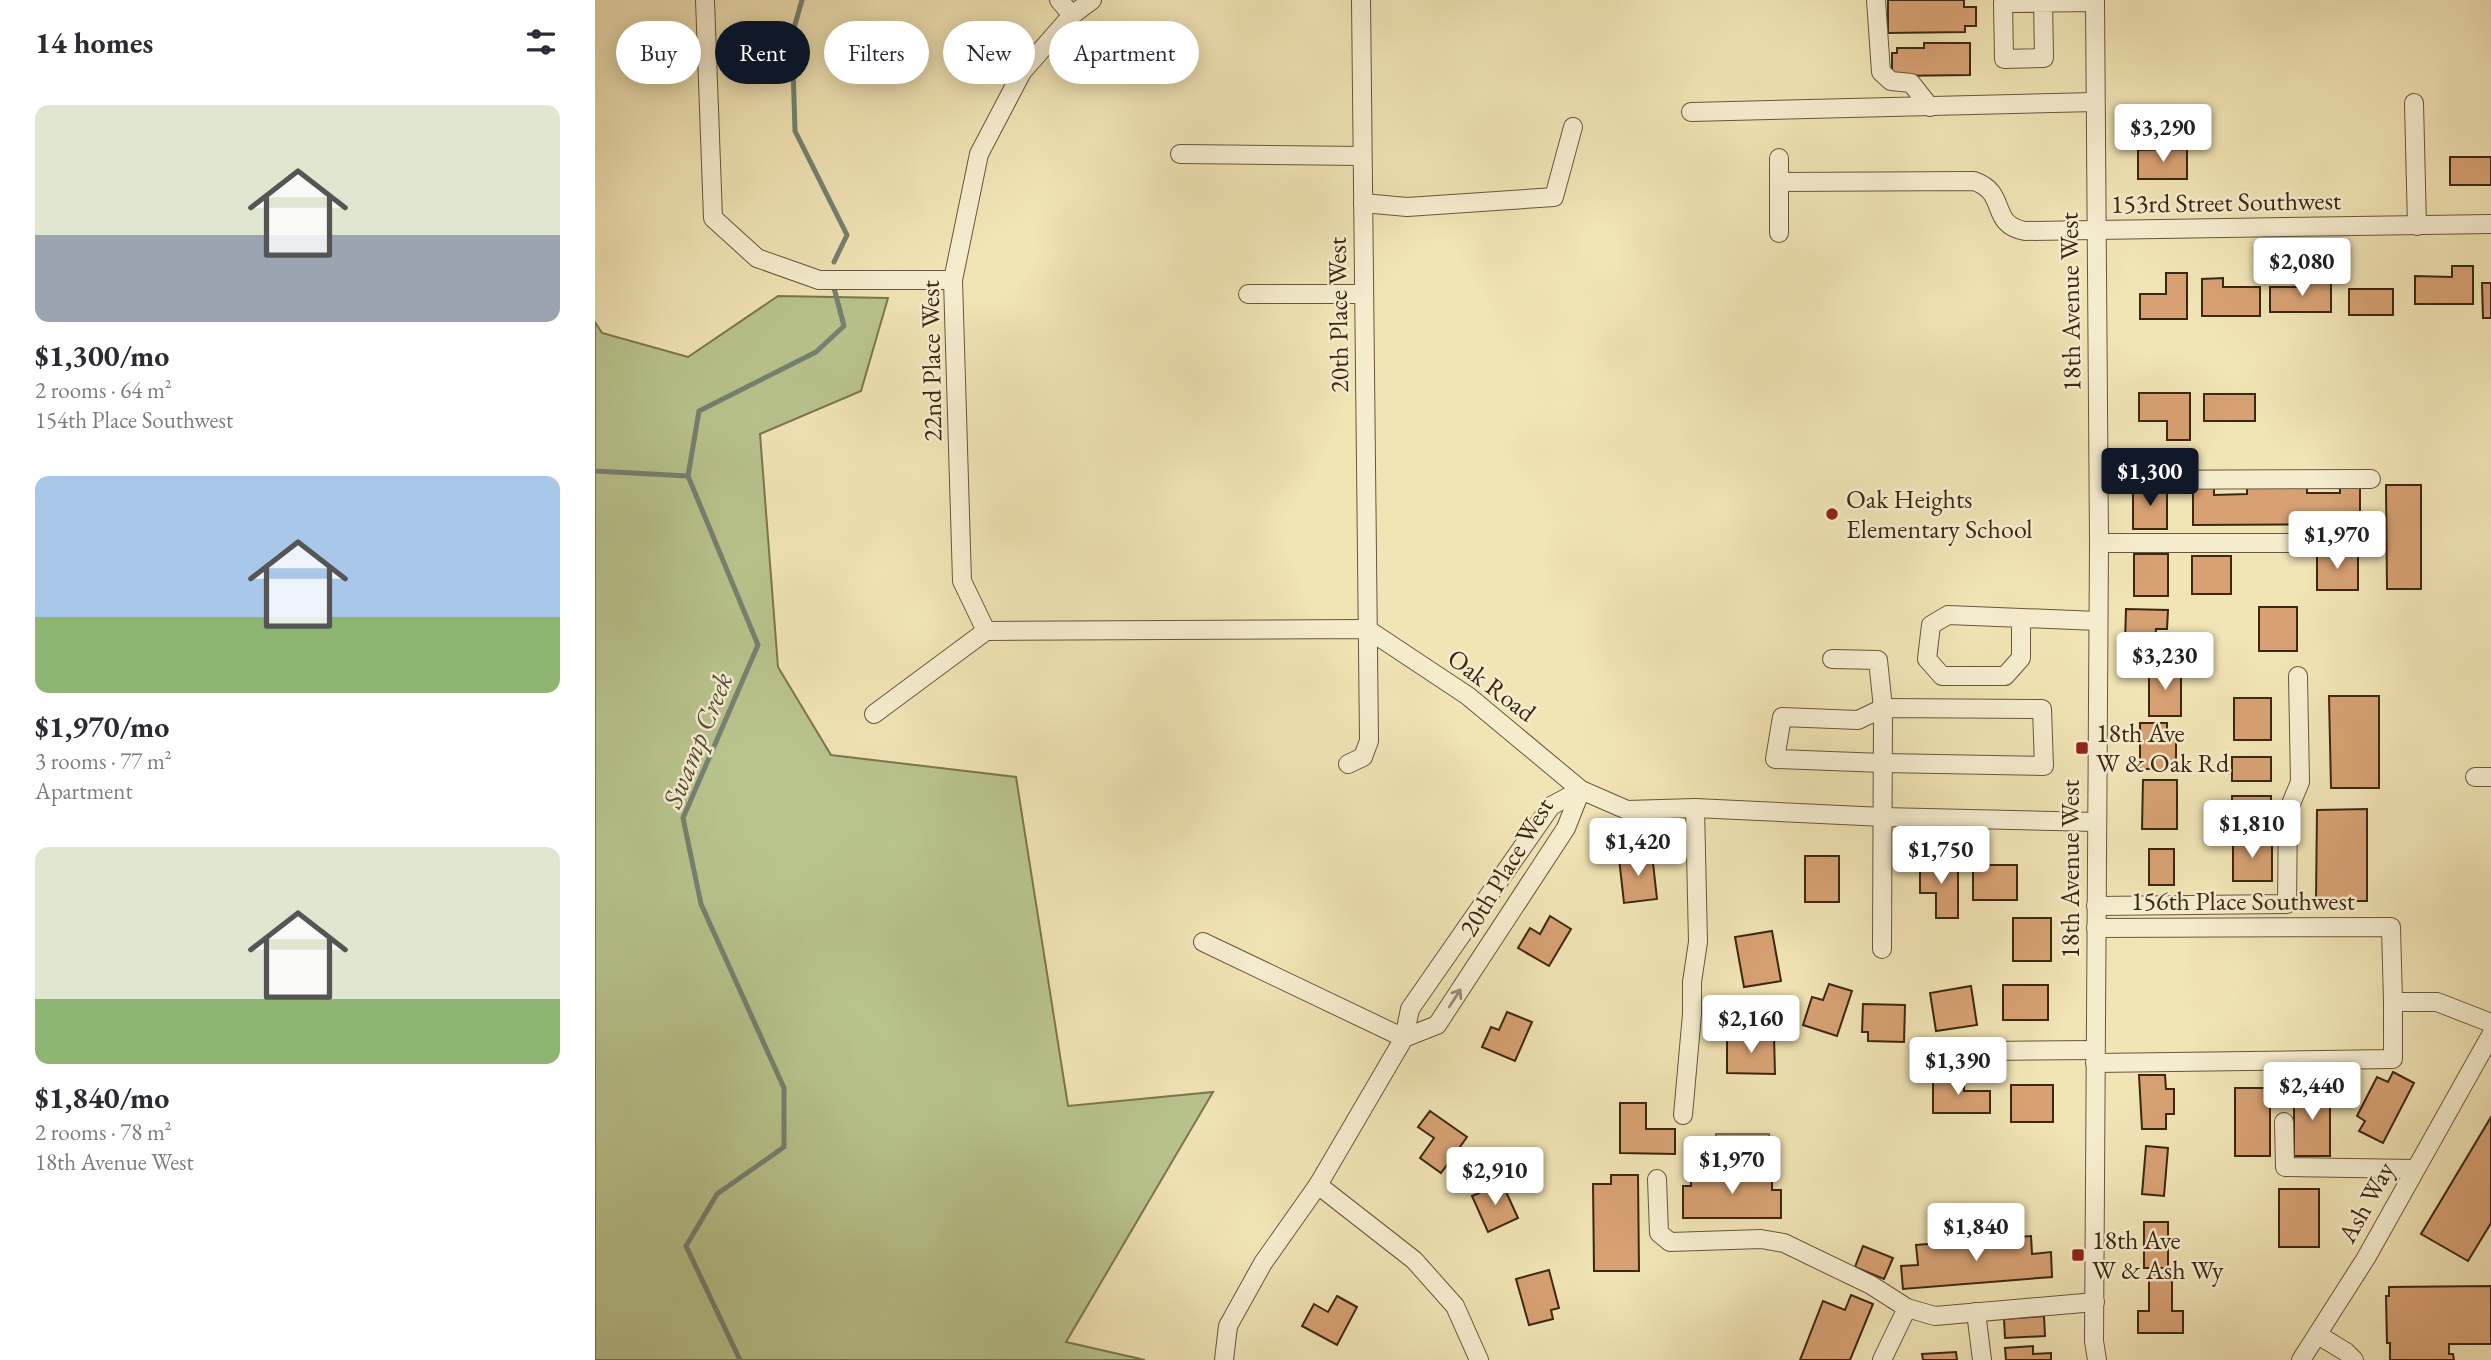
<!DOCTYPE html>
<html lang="en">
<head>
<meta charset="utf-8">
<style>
	:root { --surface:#fff; --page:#f2f2f3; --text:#2b2b33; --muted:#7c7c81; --accent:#111827 }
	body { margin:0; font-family:"EB Garamond",serif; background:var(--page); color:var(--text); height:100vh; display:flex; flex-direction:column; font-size:26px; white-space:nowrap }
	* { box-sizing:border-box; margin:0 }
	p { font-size:23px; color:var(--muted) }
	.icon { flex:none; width:38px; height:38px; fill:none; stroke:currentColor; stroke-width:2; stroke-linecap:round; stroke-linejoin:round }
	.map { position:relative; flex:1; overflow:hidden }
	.details { display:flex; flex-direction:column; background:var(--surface); width:595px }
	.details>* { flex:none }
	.top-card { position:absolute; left:21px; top:21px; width:665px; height:63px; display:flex; gap:14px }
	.price { position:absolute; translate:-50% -60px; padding:0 16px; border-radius:7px; background:#fff; color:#222; font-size:23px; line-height:46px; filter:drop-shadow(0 2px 4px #0008) }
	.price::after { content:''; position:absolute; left:50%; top:42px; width:21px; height:16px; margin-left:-10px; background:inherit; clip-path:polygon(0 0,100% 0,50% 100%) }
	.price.on { background:var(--accent); color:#fff }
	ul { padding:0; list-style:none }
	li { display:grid; align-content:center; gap:14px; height:371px; padding:0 35px }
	li span { display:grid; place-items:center; height:217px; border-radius:14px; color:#555 }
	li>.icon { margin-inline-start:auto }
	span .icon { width:126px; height:126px; fill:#fffc; stroke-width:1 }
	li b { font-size:30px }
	h2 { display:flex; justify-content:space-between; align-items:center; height:84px; padding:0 35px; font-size:30px }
	.chip { padding:0 24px; border-radius:32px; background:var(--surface); box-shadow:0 4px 18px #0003; font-size:24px; line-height:63px }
	.chip.on { background:var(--accent); color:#fff }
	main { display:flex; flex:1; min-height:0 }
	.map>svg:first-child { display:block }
	.green { fill:#b9c48d; stroke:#7b764f; stroke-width:2 }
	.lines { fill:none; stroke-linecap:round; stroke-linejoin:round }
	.stream { stroke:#758271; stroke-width:5 }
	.building { fill:#d7a173; stroke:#3d2711; stroke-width:2 }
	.minor-casing { stroke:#6a563a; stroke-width:20 }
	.minor { stroke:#f6edcf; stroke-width:18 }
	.oneway { stroke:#9a8a70 }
	.poi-dot { fill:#8f2418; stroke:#f6edcf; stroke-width:2.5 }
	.labels { text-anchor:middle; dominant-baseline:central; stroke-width:5; stroke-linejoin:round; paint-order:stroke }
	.street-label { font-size:26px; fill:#3d2711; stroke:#f6edcf }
	.poi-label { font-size:26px; fill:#3d2711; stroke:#f6edcf; text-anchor:start }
	.water-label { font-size:28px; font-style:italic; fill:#544d39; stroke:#f6edcf }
</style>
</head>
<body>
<main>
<section class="details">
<h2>14 homes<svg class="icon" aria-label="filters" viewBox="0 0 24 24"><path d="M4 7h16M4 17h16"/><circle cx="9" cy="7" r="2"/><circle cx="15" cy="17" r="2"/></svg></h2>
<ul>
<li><span style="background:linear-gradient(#dfe7d0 60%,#9aa5b1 0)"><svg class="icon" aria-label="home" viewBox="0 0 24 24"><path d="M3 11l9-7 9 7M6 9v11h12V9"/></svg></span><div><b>$1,300/mo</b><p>2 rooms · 64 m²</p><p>154th Place Southwest</p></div></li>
<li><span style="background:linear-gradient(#a9c7e8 65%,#8fb573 0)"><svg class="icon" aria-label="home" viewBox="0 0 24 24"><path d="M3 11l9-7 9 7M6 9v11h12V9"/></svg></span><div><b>$1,970/mo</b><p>3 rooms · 77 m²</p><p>Apartment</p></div></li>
<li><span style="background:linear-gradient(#dfe7d0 70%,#8fb573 0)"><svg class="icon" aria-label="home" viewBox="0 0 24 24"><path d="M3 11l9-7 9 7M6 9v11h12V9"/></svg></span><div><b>$1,840/mo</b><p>2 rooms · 78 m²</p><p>18th Avenue West</p></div></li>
</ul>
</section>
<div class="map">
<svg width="1896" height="1360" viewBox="0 0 1896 1360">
	<rect width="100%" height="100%" fill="#f1e4b5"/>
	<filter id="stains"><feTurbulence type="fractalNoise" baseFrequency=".00286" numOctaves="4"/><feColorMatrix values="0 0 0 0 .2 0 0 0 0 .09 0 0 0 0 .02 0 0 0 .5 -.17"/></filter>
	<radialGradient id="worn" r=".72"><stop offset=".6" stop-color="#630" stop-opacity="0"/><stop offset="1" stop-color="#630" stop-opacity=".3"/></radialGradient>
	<g class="green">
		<polygon points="183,296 293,298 266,391 165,434 183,667 236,755 421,777 473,1106 618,1092 471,1342 550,1360 0,1360 0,322 7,333 93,357"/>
		<polygon points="1121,1134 1174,1134 1175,1155 1121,1155"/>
	</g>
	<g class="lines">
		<g class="stream">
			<polyline points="207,0 197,35 200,131 252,235 239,262"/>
			<polyline points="0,471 93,476"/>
			<polyline points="145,1360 91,1246 122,1194 189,1147 189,1088 106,904 88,818 163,645 93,476 104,411 221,352 249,326 239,288"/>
		</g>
	</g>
	<g class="building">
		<polygon points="1293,0 1369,0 1369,7 1381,7 1381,26 1370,26 1370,32 1293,33"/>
		<polygon points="1329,43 1375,43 1375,75 1297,76 1297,53 1302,53 1302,48 1329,48"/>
		<polygon points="1592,149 1592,179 1543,179 1543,150"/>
		<rect x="1855" y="157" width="41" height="28"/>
		<polygon points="1857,266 1878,266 1878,304 1820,304 1820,276 1857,277"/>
		<polygon points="1571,273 1592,273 1592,319 1545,319 1545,294 1571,294"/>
		<polygon points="1628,278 1628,287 1665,287 1665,316 1607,316 1607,279"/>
		<polygon points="1712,281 1736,281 1736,312 1675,312 1675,287 1712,287"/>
		<polygon points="1887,283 1896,283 1896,318 1888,318"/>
		<rect x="1754" y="289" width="44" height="26"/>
		<polygon points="1544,393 1595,393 1595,440 1572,440 1572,421 1544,421"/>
		<rect x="1609" y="394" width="51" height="27"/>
		<polygon points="1791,485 1826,485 1826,589 1792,589"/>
		<polygon points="1745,486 1765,486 1765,524 1598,525 1598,488 1619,488 1619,495 1652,494 1652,488 1712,488 1712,493 1745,493"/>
		<rect x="1538" y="487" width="34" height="42"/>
		<rect x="1722" y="552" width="41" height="38"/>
		<rect x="1539" y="554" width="34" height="42"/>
		<rect x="1597" y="556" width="39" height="38"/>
		<rect x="1664" y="607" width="38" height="44"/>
		<polygon points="1531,609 1573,610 1572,629 1561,629 1560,643 1530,642"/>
		<rect x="1570" y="638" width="25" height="22"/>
		<rect x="1554" y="667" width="32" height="49"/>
		<polygon points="1734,696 1784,696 1784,788 1736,788"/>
		<rect x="1639" y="698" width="37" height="42"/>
		<polygon points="1545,723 1572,723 1572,739 1581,739 1581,769 1545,769"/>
		<rect x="1637" y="757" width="39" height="24"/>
		<polygon points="1548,780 1582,780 1582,829 1547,829"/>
		<rect x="1637" y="796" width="39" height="25"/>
		<polygon points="1772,809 1772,901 1721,901 1722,810"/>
		<rect x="1638" y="838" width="39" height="43"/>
		<rect x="1554" y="849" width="25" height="36"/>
		<polygon points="1057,854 1062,899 1029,903 1024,858"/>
		<rect x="1210" y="856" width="34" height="46"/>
		<polygon points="1325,861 1363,861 1363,918 1341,918 1341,893 1325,893"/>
		<rect x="1378" y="865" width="44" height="35"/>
		<polygon points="955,916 976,929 954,966 923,948 935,928 945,934"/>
		<rect x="1418" y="918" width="38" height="43"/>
		<polygon points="1177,931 1186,981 1149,987 1140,937"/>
		<polygon points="1234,984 1257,991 1242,1036 1208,1025 1217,997 1228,1000"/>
		<rect x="1408" y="985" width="45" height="35"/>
		<polygon points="1376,986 1382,1025 1341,1031 1335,993"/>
		<polygon points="1268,1004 1310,1005 1309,1042 1273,1041 1273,1032 1267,1032"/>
		<polygon points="912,1012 937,1022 920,1061 887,1047 896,1027 904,1030"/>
		<polygon points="1179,1035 1180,1074 1132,1073 1132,1036"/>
		<polygon points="1798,1072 1819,1083 1788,1143 1764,1131 1770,1121 1762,1116 1782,1077 1793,1082"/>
		<polygon points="1338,1075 1369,1075 1369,1091 1395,1091 1395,1113 1338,1113"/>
		<polygon points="1544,1075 1570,1075 1571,1089 1579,1089 1579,1114 1571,1114 1571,1129 1547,1129"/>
		<rect x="1416" y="1085" width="42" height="37"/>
		<rect x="1640" y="1088" width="35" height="68"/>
		<rect x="1699" y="1088" width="36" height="68"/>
		<polygon points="1025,1103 1051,1103 1051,1129 1080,1129 1080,1154 1025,1153"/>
		<polygon points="835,1111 872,1137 846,1173 825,1158 839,1138 823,1127"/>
		<polygon points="1896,1117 1896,1223 1873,1261 1826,1234"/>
		<polygon points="1551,1146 1573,1148 1569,1196 1547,1194"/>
		<polygon points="1177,1172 1177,1190 1186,1190 1186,1218 1088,1218 1088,1186 1096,1186 1096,1173"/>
		<polygon points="1016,1175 1043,1175 1044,1271 999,1271 998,1184 1016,1184"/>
		<polygon points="907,1183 923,1218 893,1232 877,1196"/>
		<rect x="1684" y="1189" width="40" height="58"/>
		<rect x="1549" y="1222" width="24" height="46"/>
		<polygon points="1436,1236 1437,1254 1456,1252 1457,1277 1308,1289 1306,1266 1323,1265 1321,1245"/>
		<polygon points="1268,1246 1298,1258 1289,1279 1260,1267"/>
		<polygon points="954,1270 964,1308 956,1310 958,1319 934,1325 921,1279"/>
		<polygon points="1554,1274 1577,1274 1577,1311 1588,1311 1588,1333 1543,1333 1543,1311 1554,1311"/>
		<polygon points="1896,1286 1896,1344 1854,1344 1854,1354 1858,1354 1859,1360 1795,1360 1795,1343 1792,1343 1791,1296 1794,1296 1794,1287"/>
		<polygon points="1256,1295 1278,1304 1255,1360 1205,1360 1228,1301 1250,1310"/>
		<polygon points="742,1296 762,1307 742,1345 707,1326 719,1304 733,1312"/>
		<polygon points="1449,1316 1450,1336 1410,1338 1409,1319"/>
		<polygon points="1438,1346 1438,1354 1456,1353 1456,1360 1411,1360 1410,1348"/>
		<polygon points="1361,1352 1362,1360 1328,1360 1327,1354"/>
	</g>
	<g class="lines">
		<g class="minor-casing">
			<g id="minor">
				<polyline points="110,0 118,218 162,258 224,280 358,280"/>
				<polyline points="464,0 477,15"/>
				<polyline points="1281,0 1286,72 1296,81 1316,83 1335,107"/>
				<polyline points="1500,0 1504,543 1499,1341 1502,1360"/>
				<polyline points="1448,2 1449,58 1409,59 1408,3 1500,2"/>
				<polyline points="1819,103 1822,226"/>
				<polyline points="1096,112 1500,102"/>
				<polyline points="585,154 767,156"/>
				<polyline points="1184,158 1184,233"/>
				<path d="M1184,182L1379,181C1414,193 1393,224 1430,231L1896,224"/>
				<polyline points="768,203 812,207 959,197 978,127"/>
				<polyline points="653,294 769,294"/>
				<polyline points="1504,480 1776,479"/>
				<polyline points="1504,543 1781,543"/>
				<polyline points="1426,618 1426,658 1410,676 1347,676 1332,659 1336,625 1353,615 1503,621"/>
				<polyline points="391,631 367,581 358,280 384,154 427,72 477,15 497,0"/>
				<polyline points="1237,659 1283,660 1288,708 1287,949"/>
				<polygon points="1288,708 1447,709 1449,766 1288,763 1180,759 1187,717 1263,720"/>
				<polyline points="279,714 391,631 772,629 873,696 986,790 1032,810 1100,808 1288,817 1501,822"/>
				<polyline points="753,764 768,757 774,741 766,0"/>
				<polyline points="1880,777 1896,777"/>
				<polyline points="1501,906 1692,904 1693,811 1705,782 1703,676"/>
				<polyline points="1501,928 1796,927 1798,1002 1842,1002 1896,1023"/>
				<polyline points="608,942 809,1038"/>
				<polyline points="809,1038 842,1025 971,828 986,790"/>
				<polyline points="1388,1051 1500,1050"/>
				<polyline points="1500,1063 1798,1059 1798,1002"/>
				<polyline points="1088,1115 1097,1014 1097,982 1103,942 1100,808"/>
				<polyline points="1689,1122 1690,1167 1820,1169"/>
				<polyline points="1062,1179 1064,1233 1075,1242 1166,1239 1189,1243 1276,1285 1312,1308 1340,1316 1500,1302"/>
				<polyline points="723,1185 819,1260 860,1306 884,1360"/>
				<polyline points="1381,1312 1387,1360"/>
				<polyline points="1723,1335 1751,1352 1759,1360"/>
				<polyline points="629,1360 633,1326 668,1263 723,1185 809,1038 815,1009 956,806 986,790"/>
				<polyline points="1287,1360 1312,1308"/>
				<polyline points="1706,1360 1771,1258 1896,1035"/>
			</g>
		</g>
		<use href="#minor" class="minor"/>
	</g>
	<defs><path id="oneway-shaft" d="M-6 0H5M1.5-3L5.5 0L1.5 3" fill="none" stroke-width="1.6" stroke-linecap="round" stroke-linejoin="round" transform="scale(1.75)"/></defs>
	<use class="oneway" href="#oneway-shaft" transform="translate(860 998) rotate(-57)"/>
	<g class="poi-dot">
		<circle cx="1237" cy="514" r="7"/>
		<rect x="1480" y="741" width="14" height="14" rx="3.5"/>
		<rect x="1476" y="1248" width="14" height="14" rx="3.5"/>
	</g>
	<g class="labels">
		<g class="street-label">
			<text transform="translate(1631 202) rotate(-1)">153rd Street Southwest</text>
			<text transform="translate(1475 302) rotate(-91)">18th Avenue West</text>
			<text transform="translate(743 315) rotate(-91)">20th Place West</text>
			<text transform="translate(336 361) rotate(-91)">22nd Place West</text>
			<text transform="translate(897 685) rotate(37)">Oak Road</text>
			<text transform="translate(911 867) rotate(-59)">20th Place West</text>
			<text transform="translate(1475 869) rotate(-90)">18th Avenue West</text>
			<text x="1648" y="901">156th Place Southwest</text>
			<text transform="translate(1771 1202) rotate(-61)">Ash Way</text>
		</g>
		<g class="poi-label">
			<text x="1251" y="499">Oak Heights<tspan x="1251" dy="30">Elementary School</tspan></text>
			<text x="1501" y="733">18th Ave<tspan x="1501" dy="30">W &amp; Oak Rd</tspan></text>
			<text x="1497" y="1240">18th Ave<tspan x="1497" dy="30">W &amp; Ash Wy</tspan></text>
		</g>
		<g class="water-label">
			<text transform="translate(102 740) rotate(-68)">Swamp Creek</text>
		</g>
	</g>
	<rect width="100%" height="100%" filter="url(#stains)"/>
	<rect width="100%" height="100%" fill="url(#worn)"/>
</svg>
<b class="price" style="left:1568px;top:164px">$3,290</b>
<b class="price" style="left:1707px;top:298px">$2,080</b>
<b class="price on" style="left:1555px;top:508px">$1,300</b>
<b class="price" style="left:1742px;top:571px">$1,970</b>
<b class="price" style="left:1570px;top:692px">$3,230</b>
<b class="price" style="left:1657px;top:860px">$1,810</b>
<b class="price" style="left:1043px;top:878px">$1,420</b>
<b class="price" style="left:1346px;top:886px">$1,750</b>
<b class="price" style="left:1156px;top:1055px">$2,160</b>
<b class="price" style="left:1363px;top:1097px">$1,390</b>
<b class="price" style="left:1717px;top:1122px">$2,440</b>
<b class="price" style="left:1137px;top:1196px">$1,970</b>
<b class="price" style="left:900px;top:1207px">$2,910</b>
<b class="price" style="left:1381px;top:1263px">$1,840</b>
<div class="top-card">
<a class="chip">Buy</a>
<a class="chip on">Rent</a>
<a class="chip">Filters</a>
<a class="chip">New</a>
<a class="chip">Apartment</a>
</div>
</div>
</main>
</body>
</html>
